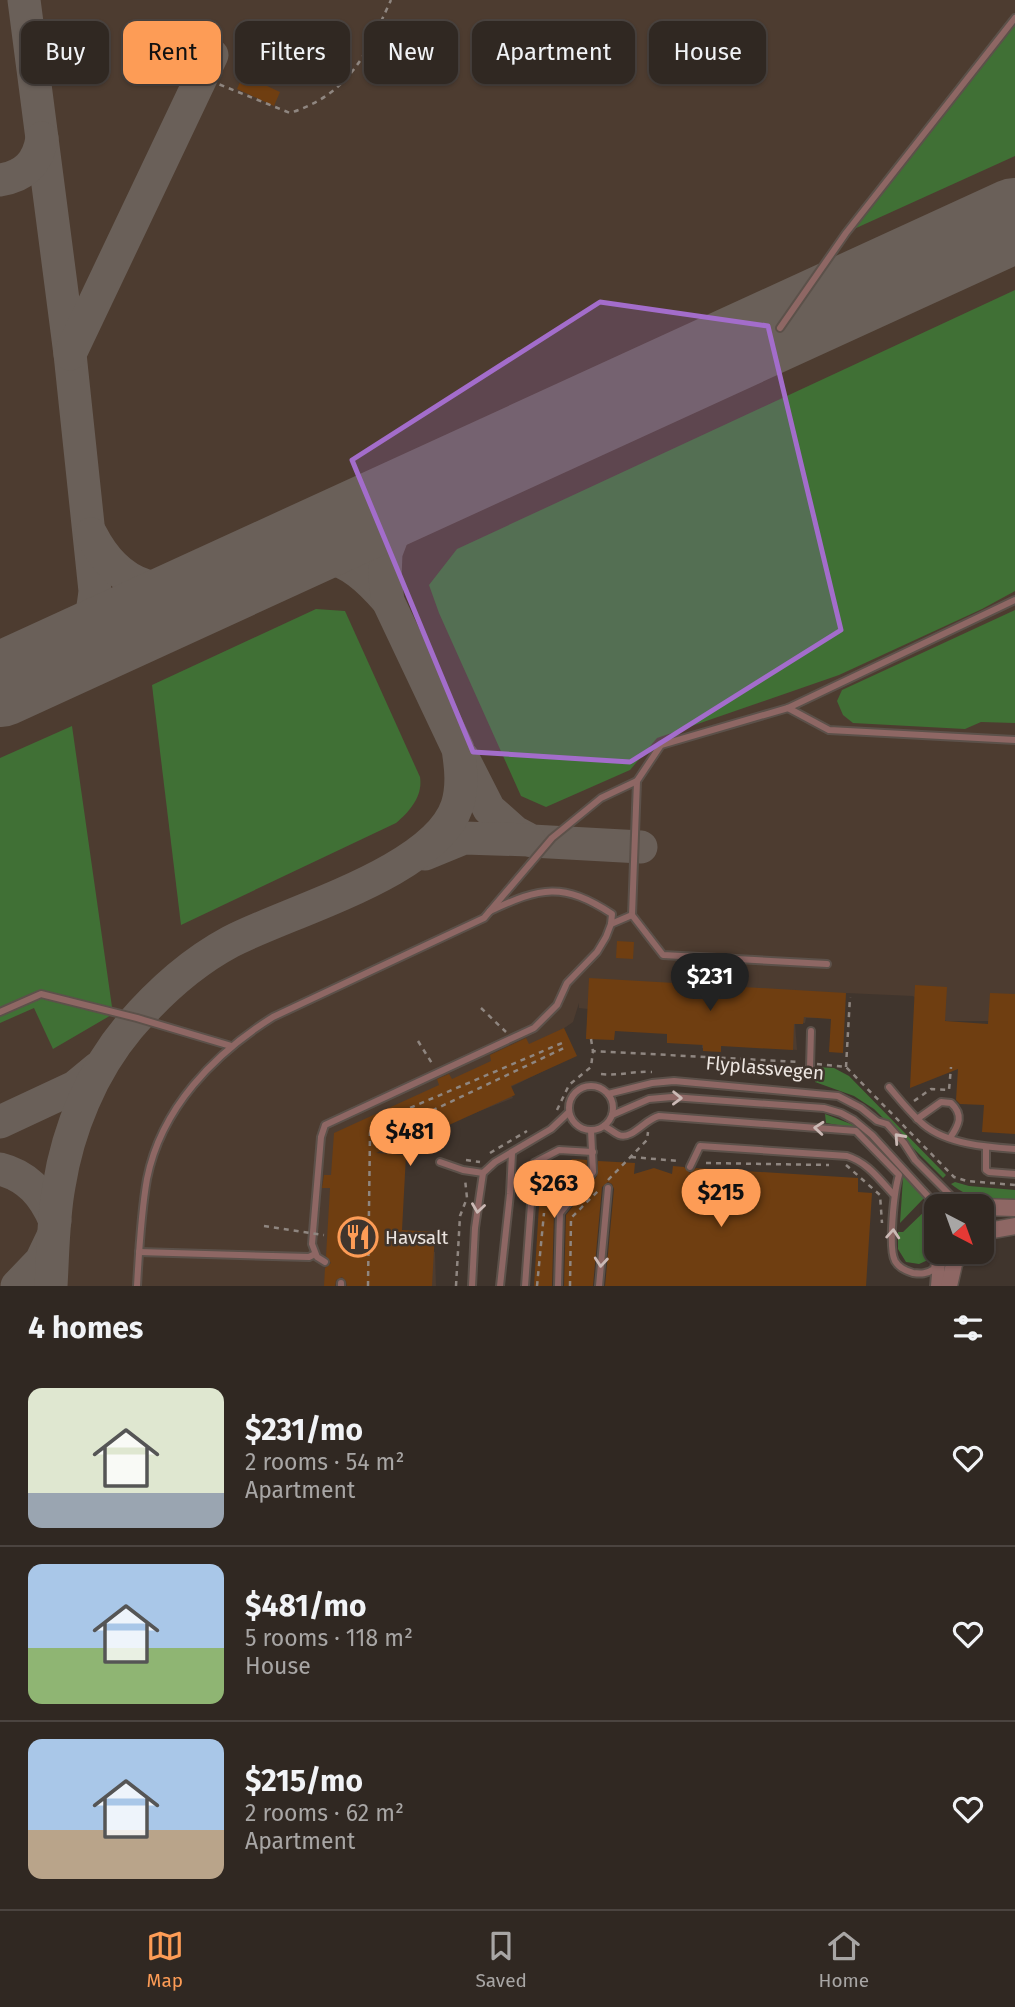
<!DOCTYPE html>
<html lang="en">
<head>
<meta charset="utf-8">
<style>
	:root { --surface:#302822; --page:#3c342f; --text:#f1f3f6; --muted:#a8a6a5; --line:#4b4440; --accent:#fd9c56 }
	body { margin:0; font-family:"Fira Sans",sans-serif; background:var(--page); color:var(--text); height:100vh; display:flex; flex-direction:column; font-size:26px; white-space:nowrap }
	* { box-sizing:border-box; margin:0 }
	p { font-size:23px; color:var(--muted) }
	.icon { flex:none; width:38px; height:38px; fill:none; stroke:currentColor; stroke-width:2; stroke-linecap:round; stroke-linejoin:round }
	.map { position:relative; height:1286px; overflow:hidden }
	.drawer { display:flex; flex-direction:column; background:var(--surface); flex:1 }
	.drawer>* { flex:none }
	.guide { position:absolute; left:21px; top:21px; width:973px; height:63px; display:flex; gap:14px }
	.needle { width:46px; rotate:139deg }
	.tools { position:absolute; left:924px; top:1194px; display:grid; gap:14px }
	.tools a { display:grid; place-items:center; width:70px; height:70px; border-radius:14px; background:var(--surface); box-shadow:0 2px 5px #0004,0 0 0 2px var(--line); font-size:35px }
	.price { position:absolute; translate:-50% -60px; padding:0 16px; border-radius:24px; background:var(--accent); color:#111; font-size:23px; line-height:46px; filter:drop-shadow(0 2px 4px #0008) }
	.price::after { content:''; position:absolute; left:50%; top:42px; width:21px; height:16px; margin-left:-10px; background:inherit; clip-path:polygon(0 0,100% 0,50% 100%) }
	.price.active { background:#222; color:#fff }
	ul { padding:0; list-style:none }
	li { display:flex; align-items:center; gap:21px; height:175px; padding:0 28px }
	li+li { border-top:2px solid var(--line) }
	li span { display:grid; place-items:center; flex:none; width:196px; height:140px; border-radius:14px; color:#555 }
	li>.icon { margin-inline-start:auto }
	span .icon { width:84px; height:84px; fill:#fffc; stroke-width:1 }
	li b { font-size:30px }
	h2 { display:flex; justify-content:space-between; align-items:center; height:84px; padding:0 28px; font-size:30px }
	.pill { padding:0 24px; border-radius:14px; background:var(--surface); box-shadow:0 2px 5px #0004,0 0 0 2px var(--line); font-size:24px; line-height:63px }
	.pill.active { background:var(--accent); color:#111 }
	.dock { display:flex; justify-content:space-around; align-items:center; height:98px; border-top:2px solid var(--line); background:var(--surface); font-size:19px; color:var(--muted) }
	.dock a { display:grid; justify-items:center; gap:4px }
	.dock .active { color:var(--accent) }
	.map>svg:first-child { display:block }
	.built { fill:#4d3c30 }
	.green { fill:#407035 }
	.lines { fill:none; stroke-linecap:round; stroke-linejoin:round }
	.taxiway { stroke:#6a6059; stroke-width:33 }
	.runway { stroke:#6a6059; stroke-width:84 }
	.building { fill:#6f3e11 }
	.service-casing { stroke:#5c514a; stroke-width:10 }
	.minor-casing { stroke:#5c514a; stroke-width:16 }
	.tertiary-casing { stroke:#5c514a; stroke-width:19 }
	.path { stroke:#8f8680; stroke-width:2.5; stroke-dasharray:5 5; stroke-linecap:butt }
	.service { stroke:#8e6764; stroke-width:6 }
	.minor { stroke:#8e6764; stroke-width:12 }
	.tertiary { stroke:#8e6764; stroke-width:16 }
	.path-bridge { stroke:#8f8680; stroke-width:2.5; stroke-dasharray:5 5; stroke-linecap:butt }
	.oneway { stroke:#cbb9b5 }
	.marked { fill:#a36dcb; fill-opacity:0.2; stroke:#a36dcb; stroke-width:5; stroke-linejoin:round }
	.labels { text-anchor:middle; dominant-baseline:central; stroke-width:5; stroke-linejoin:round; paint-order:stroke }
	.street-label { font-size:19px; fill:#ece5e0; stroke:#40352d }
	.poi-label { font-size:19px; fill:#ece5e0; stroke:#40352d; text-anchor:start }
</style>
</head>
<body>
<div class="map">
<svg width="1015" height="1286" viewBox="0 0 1015 1286">
	<rect width="100%" height="100%" fill="#40352d"/>
	<polygon class="built" points="0,0 1015,0 1015,1021 946,1021 913,996 846,993 820,1018 806,1018 805,1023 795,1023 797,1050 721,1044 712,1051 702,1048 702,1043 667,1041 668,1032 614,1030 613,1039 586,1038 588,1009 579,1008 579,1003 573,1022 563,1029 576,1055 511,1087 509,1089 513,1098 434,1129 432,1125 396,1148 400,1244 417,1245 435,1252 436,1286 0,1286"/>
	<g class="green">
		<polygon points="1015,24 1015,156 854,229"/>
		<polygon points="1015,290 1015,591 982,609 839,675 657,738 630,770 546,807 521,796 439,613 429,585 457,549"/>
		<path d="M316,609L345,611L420,777C423,796 410,811 396,823L181,925L152,685Z"/>
		<polygon points="1015,610 1015,723 981,722 965,729 853,723 843,715 837,701 842,690"/>
		<polygon points="72,726 113,1014 53,1049 34,1008 0,1023 0,758"/>
		<polygon points="815,1067 834,1068 849,1076 946,1175 943,1178 874,1109 854,1096 815,1082"/>
		<polygon points="825,1114 856,1126 924,1198 900,1223 903,1178 855,1128 826,1123"/>
		<path d="M955,1182L969,1186L1015,1190V1201C992,1200 970,1200 951,1184Z"/>
		<path d="M929,1207C938,1223 934,1243 928,1260L919,1264L906,1262L898,1249V1232H903Z"/>
	</g>
	<g class="lines">
		<g class="taxiway">
			<path d="M24,0L70,354L95,591C91,628 88,634 60,658"/>
			<path d="M0,180C25,176 38,163 42,138"/>
			<polyline points="70,354 212,55"/>
			<path d="M91,534C120,591 162,597 220,584"/>
			<path d="M258,567C320,549 344,550 388,601"/>
			<polyline points="463,758 489,809 515,832 532,841 641,847"/>
			<polyline points="425,854 464,838 529,840"/>
			<polyline points="0,1122 75,1087 98,1068"/>
			<path d="M0,1169C28,1176 44,1195 55,1221"/>
			<polyline points="17,1286 41,1261 52,1238"/>
			<path d="M51,1286C53,1253 53,1218 59,1186C68,1129 92,1071 129,1027C158,993 191,963 230,942C289,911 435,872 457,806C463,787 461,768 458,749L388,601L385,578L386,553L397,524L419,500L444,482"/>
		</g>
		<polyline class="runway" points="0,685 1015,220"/>
	</g>
	<g class="building">
		<polygon points="139,26 176,43 169,56 132,39"/>
		<polygon points="243,75 280,92 274,106 237,89"/>
		<polygon points="617,941 634,942 633,959 616,958"/>
		<polygon points="589,978 846,993 843,1053 829,1052 831,1019 804,1017 803,1024 794,1024 793,1050 721,1046 721,1052 703,1051 703,1045 667,1043 667,1034 615,1031 614,1040 586,1039"/>
		<polygon points="915,985 947,987 945,1021 988,1024 990,993 1015,994 1015,1134 982,1132 984,1105 960,1104 956,1100 958,1069 910,1088"/>
		<polygon points="564,1028 577,1056 511,1086 515,1095 438,1130 437,1126 376,1153 406,1155 402,1230 435,1232 432,1286 347,1286 346,1281 342,1277 336,1280 335,1286 324,1286 325,1268 331,1263 326,1256 330,1188 322,1188 324,1175 331,1175 334,1133 439,1085 437,1079 449,1074 452,1079 491,1061 490,1055 526,1038 529,1044"/>
		<polygon points="572,1159 587,1160 587,1170 554,1212 552,1286 534,1286 539,1206"/>
		<polygon points="598,1161 635,1163 634,1174 654,1168 672,1174 673,1166 684,1167 690,1173 696,1168 858,1178 858,1192 872,1193 866,1286 605,1286 614,1189 612,1184 608,1182 602,1187 593,1286 564,1286 566,1215 597,1176"/>
	</g>
	<g class="lines">
		<g class="service-casing">
			<g id="service">
				<polyline points="780,328 846,233 1015,18"/>
				<polyline points="788,708 829,730 1015,740"/>
				<polyline points="637,781 632,915 663,955 827,964"/>
				<polyline points="611,924 632,915"/>
				<polyline points="0,1012 41,994 137,1018 231,1046"/>
				<polyline points="810,1067 811,1031"/>
				<circle cx="591" cy="1108" r="22"/>
				<path d="M889,1087C900,1100 911,1114 924,1125C947,1144 986,1147 1015,1149"/>
				<polyline points="608,1094 652,1083 674,1081 838,1096 861,1108 877,1121 887,1124 904,1143 915,1160 959,1204"/>
				<polyline points="612,1115 649,1099 672,1097 824,1108 841,1113 854,1120 872,1135 937,1206"/>
				<path d="M917,1119L941,1102L951,1103C964,1115 959,1125 950,1138"/>
				<path d="M604,1126C609,1128 614,1133 619,1135C632,1140 645,1119 659,1116L856,1131L899,1175C894,1191 888,1248 895,1261C899,1268 906,1271 913,1273C921,1274 927,1274 934,1269L935,1263"/>
				<polyline points="986,1147 986,1170 989,1172 1015,1174"/>
				<polyline points="440,1162 463,1170 483,1173"/>
				<path d="M690,1167L700,1146L847,1156C867,1162 879,1179 893,1194"/>
				<polyline points="139,1252 309,1257 315,1254"/>
				<path d="M325,1262L317,1257L312,1244L321,1137L325,1125L534,1028L557,1005L567,983L597,952L606,937L611,924L612,914C563,882 541,887 490,911"/>
				<path d="M137,1286C139,1251 141,1213 147,1179C161,1108 214,1054 273,1017L484,918L552,838L601,798L637,781L661,745L788,708L1015,600"/>
				<polyline points="341,1286 341,1283"/>
				<polyline points="472,1286 475,1228 483,1173 495,1162 551,1129 569,1112"/>
				<polyline points="500,1286 510,1194 512,1153"/>
				<polyline points="525,1286 534,1163 559,1150 593,1152"/>
				<polyline points="558,1286 560,1213 593,1172 591,1130"/>
				<polyline points="599,1286 608,1188"/>
			</g>
		</g>
		<g class="minor-casing">
			<polyline id="minor" points="937,1286 940,1251"/>
		</g>
		<g class="tertiary-casing">
			<g id="tertiary">
				<polyline points="954,1206 966,1206"/>
				<polyline points="982,1207 1015,1208"/>
				<polyline points="982,1232 1015,1226"/>
				<polyline points="949,1286 954,1264 961,1251"/>
			</g>
		</g>
		<g class="path">
			<path d="M201,77L290,113C351,93 366,54 391,0"/>
			<polyline points="481,1008 506,1032"/>
			<polyline points="591,1039 593,1051"/>
			<polyline points="418,1041 433,1065"/>
			<polyline points="817,1064 846,1067 954,1177 967,1181 1015,1185"/>
			<polyline points="846,1067 850,997"/>
			<path d="M601,1074C620,1076 632,1071 652,1072"/>
			<polyline points="914,1101 931,1089 949,1090 951,1067"/>
			<polyline points="557,1110 569,1085 591,1067 593,1051 800,1062"/>
			<polyline points="372,1132 386,1120"/>
			<polyline points="370,1133 373,1124 391,1116 562,1043"/>
			<polyline points="490,1153 527,1131"/>
			<polyline points="631,1157 679,1161"/>
			<polyline points="466,1160 480,1162"/>
			<polyline points="706,1163 829,1165"/>
			<polyline points="846,1165 880,1195 882,1223"/>
			<polyline points="608,1180 647,1140 648,1132"/>
			<polyline points="368,1286 370,1133 387,1132 564,1048"/>
			<polyline points="456,1286 460,1216 467,1198 465,1179"/>
			<polyline points="537,1286 544,1213"/>
			<polyline points="570,1286 571,1218 599,1190"/>
		</g>
		<use href="#service" class="service"/>
		<use href="#minor" class="minor"/>
		<use href="#tertiary" class="tertiary"/>
		<polyline class="path-bridge" points="264,1226 324,1235"/>
	</g>
	<defs><path id="oneway-chevron" d="M-2-3.5L2.5 0L-2 3.5" fill="none" stroke-width="1.6" stroke-linecap="round" stroke-linejoin="round" transform="scale(1.75)"/></defs>
	<g class="oneway">
		<use href="#oneway-chevron" transform="translate(677 1098) rotate(1)"/>
		<use href="#oneway-chevron" transform="translate(819 1128) rotate(-175)"/>
		<use href="#oneway-chevron" transform="translate(899 1138) rotate(-132)"/>
		<use href="#oneway-chevron" transform="translate(478 1208) rotate(98)"/>
		<use href="#oneway-chevron" transform="translate(893 1234) rotate(-86)"/>
		<use href="#oneway-chevron" transform="translate(601 1262) rotate(95)"/>
	</g>
	<path class="marked" d="M600,302L768,326L841,630L630,762L473,752L352,460Z"/>
	<defs>
		<g id="restaurant-ring" transform="scale(2.0125)"><circle r="9.5" fill="#40352d" stroke="#fd9c56" stroke-width="1.5"/><path d="M-5-6h1v4h1v-4h1v4h1v-4h1v5L-1.5 .5V6h-2V.5L-5-1ZM5-6V6H3V1.5H1.5Q1.5-4 5-6Z" fill="#fd9c56"/></g>
	</defs>
	<g fill-rule="evenodd">
		<use href="#restaurant-ring" x="358" y="1237"/>
	</g>
	<g class="labels">
		<g class="street-label">
			<text transform="translate(765 1068) rotate(5)">Flyplassvegen</text>
		</g>
		<g class="poi-label">
			<text x="385" y="1237">Havsalt</text>
		</g>
	</g>
</svg>
<div class="tools">
<a><svg class="needle" viewBox="-14 -14 28 28"><path d="M0-13l5 13h-10z" fill="#e53935"/><path d="M0 13l5-13h-10z" fill="#a8a6a5"/></svg></a>
</div>
<b class="price active" style="left:710px;top:1013px">$231</b>
<b class="price" style="left:410px;top:1168px">$481</b>
<b class="price" style="left:554px;top:1220px">$263</b>
<b class="price" style="left:721px;top:1229px">$215</b>
<div class="guide">
<a class="pill">Buy</a>
<a class="pill active">Rent</a>
<a class="pill">Filters</a>
<a class="pill">New</a>
<a class="pill">Apartment</a>
<a class="pill">House</a>
</div>
</div>
<section class="drawer">
<h2>4 homes<svg class="icon" aria-label="filters" viewBox="0 0 24 24"><path d="M4 7h16M4 17h16"/><circle cx="9" cy="7" r="2"/><circle cx="15" cy="17" r="2"/></svg></h2>
<ul>
<li><span style="background:linear-gradient(#dfe7d0 75%,#9aa5b1 0)"><svg class="icon" aria-label="home" viewBox="0 0 24 24"><path d="M3 11l9-7 9 7M6 9v11h12V9"/></svg></span><div><b>$231/mo</b><p>2 rooms · 54 m²</p><p>Apartment</p></div><svg class="icon" aria-label="heart" viewBox="0 0 24 24"><path d="M12 20l-8-8c-3-5 5-10 8-4 3-6 11-1 8 4z"/></svg></li>
<li><span style="background:linear-gradient(#a9c7e8 60%,#8fb573 0)"><svg class="icon" aria-label="home" viewBox="0 0 24 24"><path d="M3 11l9-7 9 7M6 9v11h12V9"/></svg></span><div><b>$481/mo</b><p>5 rooms · 118 m²</p><p>House</p></div><svg class="icon" aria-label="heart" viewBox="0 0 24 24"><path d="M12 20l-8-8c-3-5 5-10 8-4 3-6 11-1 8 4z"/></svg></li>
<li><span style="background:linear-gradient(#a9c7e8 65%,#b9a48a 0)"><svg class="icon" aria-label="home" viewBox="0 0 24 24"><path d="M3 11l9-7 9 7M6 9v11h12V9"/></svg></span><div><b>$215/mo</b><p>2 rooms · 62 m²</p><p>Apartment</p></div><svg class="icon" aria-label="heart" viewBox="0 0 24 24"><path d="M12 20l-8-8c-3-5 5-10 8-4 3-6 11-1 8 4z"/></svg></li>
</ul>
</section>
<nav class="dock">
<a class="active"><svg class="icon" aria-label="map" viewBox="0 0 24 24"><path d="M3 6l6-2 6 2 6-2v14l-6 2-6-2-6 2zM9 4v14M15 6v14"/></svg>Map</a>
<a><svg class="icon" aria-label="saved" viewBox="0 0 24 24"><path d="M7 4h10v16l-5-4-5 4z"/></svg>Saved</a>
<a><svg class="icon" aria-label="home" viewBox="0 0 24 24"><path d="M3 11l9-7 9 7M6 9v11h12V9"/></svg>Home</a>
</nav>
</body>
</html>
